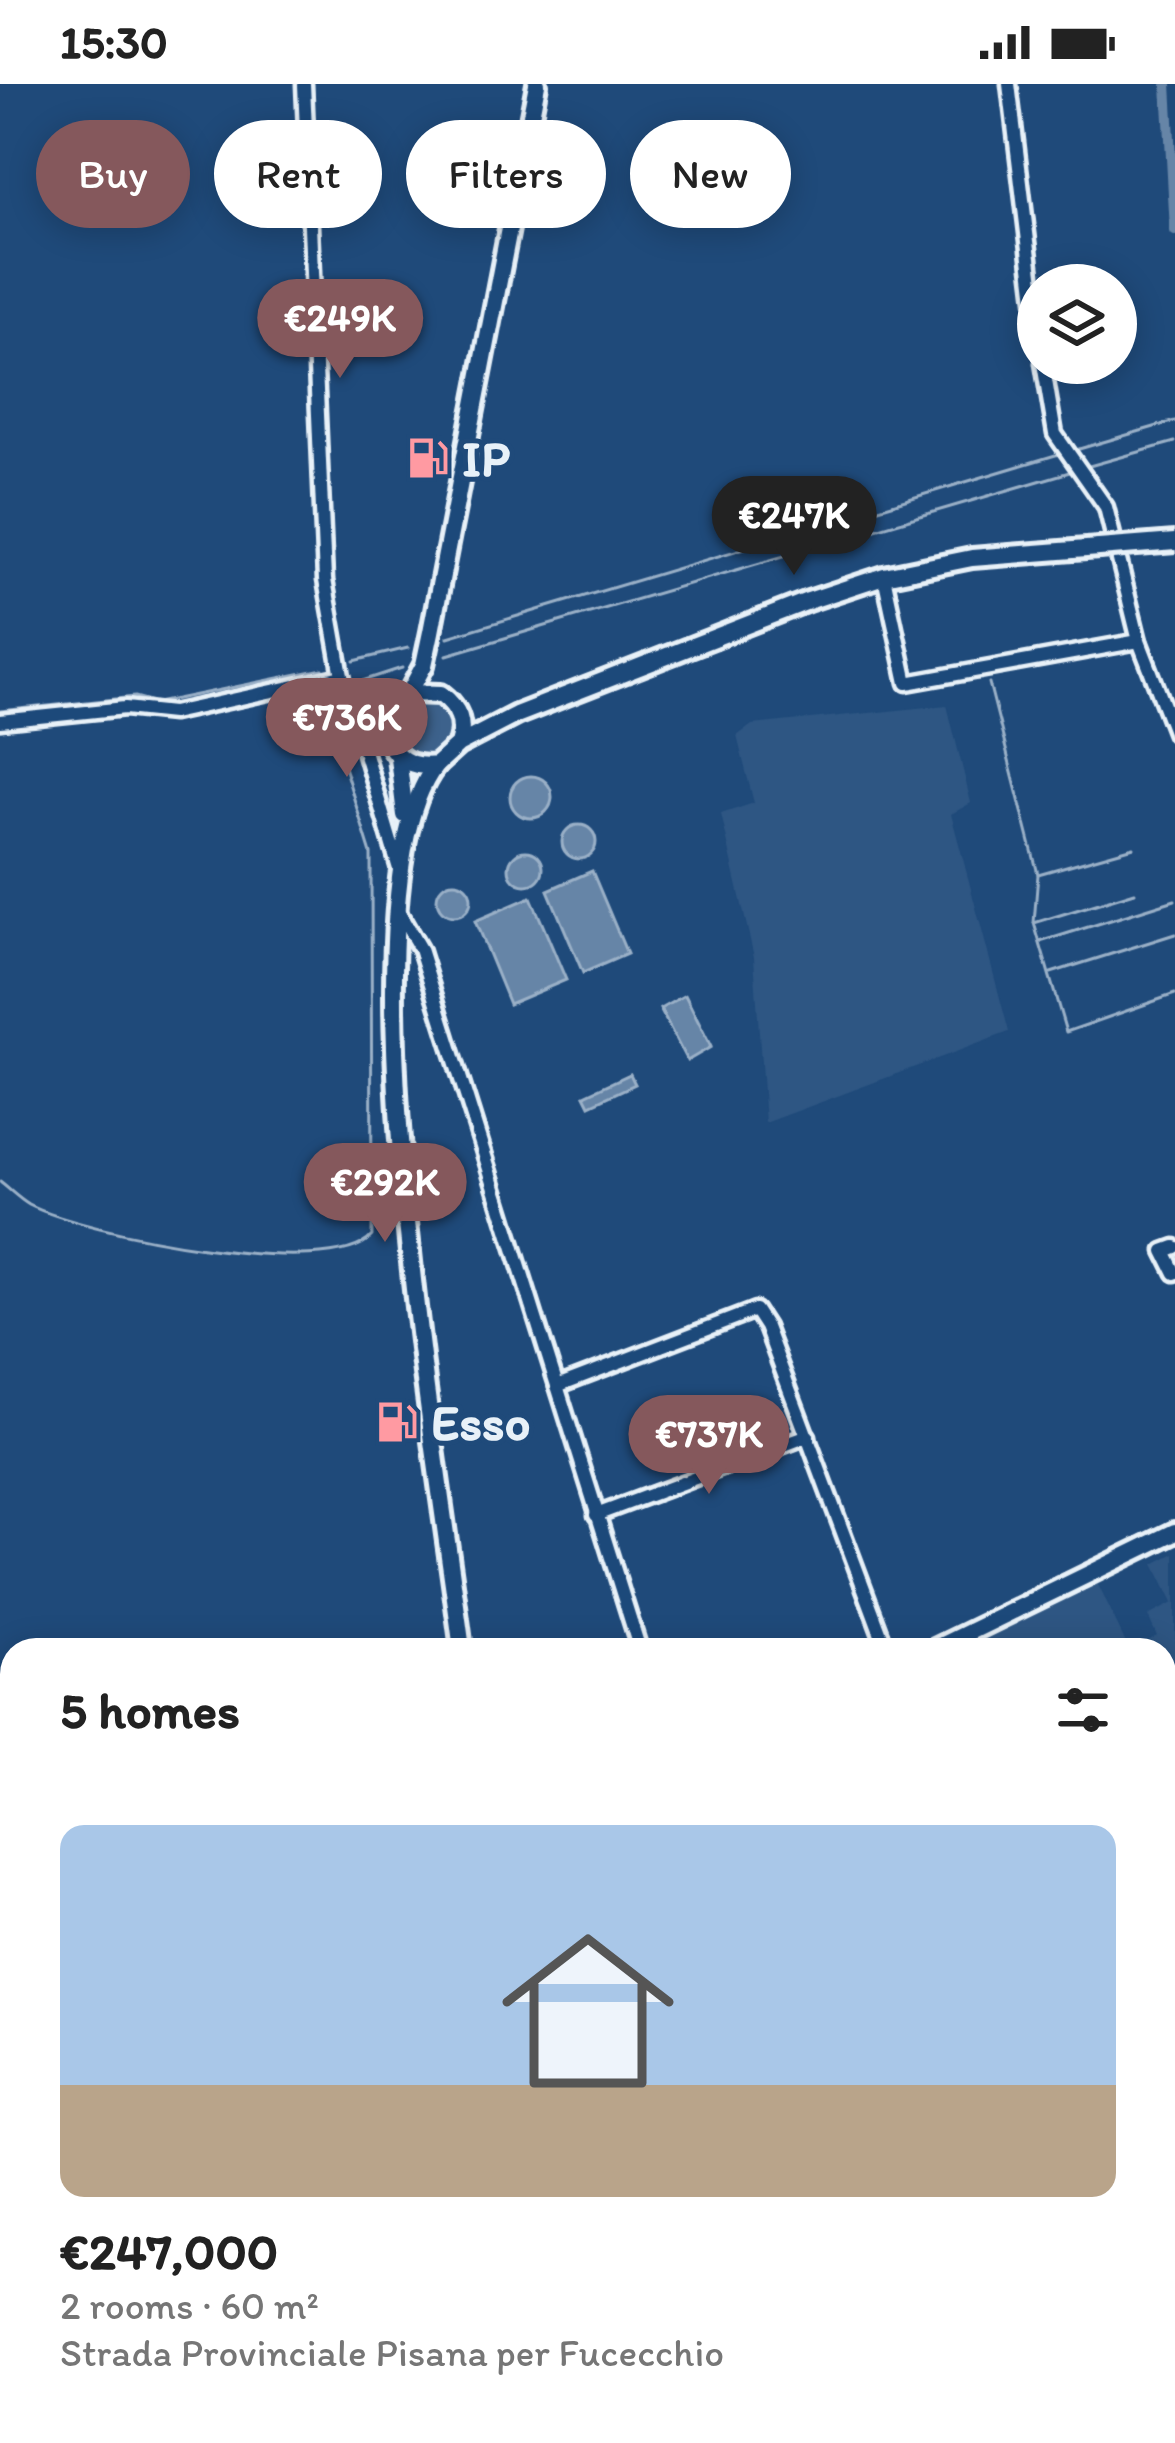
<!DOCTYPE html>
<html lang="en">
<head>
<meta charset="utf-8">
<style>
	:root { --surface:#fff; --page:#f2f2f2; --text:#222; --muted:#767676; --line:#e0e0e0; --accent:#85585c }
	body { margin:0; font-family:Itim,sans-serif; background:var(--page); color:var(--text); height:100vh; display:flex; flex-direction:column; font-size:45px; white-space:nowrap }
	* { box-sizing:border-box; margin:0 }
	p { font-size:39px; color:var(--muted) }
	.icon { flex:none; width:66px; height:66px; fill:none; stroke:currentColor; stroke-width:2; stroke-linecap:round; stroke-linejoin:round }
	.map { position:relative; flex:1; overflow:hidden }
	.side { position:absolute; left:0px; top:1554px; width:1176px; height:807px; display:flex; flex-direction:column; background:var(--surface); border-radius:36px 36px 0 0; box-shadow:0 6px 30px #0003 }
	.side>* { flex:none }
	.guide { position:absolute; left:36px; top:36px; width:1104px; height:108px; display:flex; gap:24px }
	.buttons { position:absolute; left:1017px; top:180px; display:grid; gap:24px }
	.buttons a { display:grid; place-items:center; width:120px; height:120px; border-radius:50%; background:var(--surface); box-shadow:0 6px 30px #0003; font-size:60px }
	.price { position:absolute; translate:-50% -102px; padding:0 27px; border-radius:42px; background:var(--accent); color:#fff; font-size:39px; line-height:78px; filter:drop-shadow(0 3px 6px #0008) }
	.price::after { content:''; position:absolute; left:50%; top:72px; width:36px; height:27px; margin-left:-18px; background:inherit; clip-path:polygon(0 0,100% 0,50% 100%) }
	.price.active { background:#222; color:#fff }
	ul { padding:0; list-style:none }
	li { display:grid; align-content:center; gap:24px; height:636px; padding:0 60px }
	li+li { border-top:3px solid var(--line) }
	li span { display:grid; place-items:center; height:372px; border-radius:24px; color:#555 }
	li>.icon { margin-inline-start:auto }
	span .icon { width:216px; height:216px; fill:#fffc; stroke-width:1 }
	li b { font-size:51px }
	h2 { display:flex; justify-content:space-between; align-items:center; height:144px; padding:0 60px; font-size:51px }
	.pill { padding:0 42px; border-radius:54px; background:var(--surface); box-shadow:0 6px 30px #0003; font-size:42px; line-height:108px }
	.pill.active { background:var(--accent); color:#fff }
	.status { display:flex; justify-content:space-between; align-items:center; height:84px; padding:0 60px; background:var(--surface); direction:ltr }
	.status svg { height:33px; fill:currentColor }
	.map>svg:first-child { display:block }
	.built { fill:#2e5683 }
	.green { fill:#3c628c; stroke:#92aac2; stroke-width:3 }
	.water { fill:#6685a7; stroke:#9ab0c7; stroke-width:3 }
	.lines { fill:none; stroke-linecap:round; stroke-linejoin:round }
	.stream { stroke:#9ab0c7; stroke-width:3 }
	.canal { stroke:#6685a7; stroke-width:10 }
	.street-casing { stroke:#e8f1f8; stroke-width:21 }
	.secondary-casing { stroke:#e8f1f8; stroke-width:26 }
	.street { stroke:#1f4a7a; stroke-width:12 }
	.secondary { stroke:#1f4a7a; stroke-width:16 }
	.secondary-bridge-casing { stroke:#e8f1f8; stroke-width:26; stroke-linecap:butt }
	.secondary-bridge { stroke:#1f4a7a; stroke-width:16 }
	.labels { text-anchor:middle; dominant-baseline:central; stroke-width:10; stroke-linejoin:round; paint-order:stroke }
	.poi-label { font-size:51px; font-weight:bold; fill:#e8f1f8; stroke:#1f4a7a; text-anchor:start }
</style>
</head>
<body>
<div class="status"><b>15:30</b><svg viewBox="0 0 49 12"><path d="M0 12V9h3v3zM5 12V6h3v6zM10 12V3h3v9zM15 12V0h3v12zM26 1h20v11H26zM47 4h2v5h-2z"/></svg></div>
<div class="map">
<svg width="1175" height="2359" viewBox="0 0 1175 2359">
	<rect width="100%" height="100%" fill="#1f4a7a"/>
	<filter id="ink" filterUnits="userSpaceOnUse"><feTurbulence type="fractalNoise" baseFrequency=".00833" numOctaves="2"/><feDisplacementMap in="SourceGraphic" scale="24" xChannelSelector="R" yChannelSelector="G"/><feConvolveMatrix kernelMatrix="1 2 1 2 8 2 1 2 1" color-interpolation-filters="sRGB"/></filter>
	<g filter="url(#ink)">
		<g class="built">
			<polygon points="947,621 971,719 951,730 1009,948 765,1039 754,873 721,730 754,719 737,652 752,641"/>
			<polygon points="1175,1469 1175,2075 1164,2086 1164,1566 941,1566 1093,1490 1129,1566 1157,1552 1148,1532 1173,1519 1154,1480"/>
			<polygon points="12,2236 12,2349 538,2349 535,2359 0,2359 0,2242"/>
			<polygon points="762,2349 851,2349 839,2359 770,2359"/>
		</g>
		<circle class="green" cx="424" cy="644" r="27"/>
		<g class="water">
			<circle cx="531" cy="713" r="21"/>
			<circle cx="579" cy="758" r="17"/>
			<circle cx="526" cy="784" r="17"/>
			<polygon points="592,787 627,870 583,889 548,806"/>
			<circle cx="454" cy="815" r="17"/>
			<polygon points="531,813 566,896 509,920 475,837"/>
			<polygon points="685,911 711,963 687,977 660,925"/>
			<polygon points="630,990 635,1000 590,1021 585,1011"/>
		</g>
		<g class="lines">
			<g class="stream">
				<polyline points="1079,365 1175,337"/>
				<polyline points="1082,384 1175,358"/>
				<polyline points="448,553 1059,370"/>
				<polyline points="447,571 1073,387"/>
				<polyline points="354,577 408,564"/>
				<polyline points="989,599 1038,790 1034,839 1066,948 1175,910"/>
				<polyline points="353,600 402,584"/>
				<polyline points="0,627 135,613 157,619 323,585"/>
				<polyline points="0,646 96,633"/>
				<polyline points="1038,790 1134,763"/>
				<polyline points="1034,839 1135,808"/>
				<polyline points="1040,858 1175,816"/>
				<polyline points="1051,889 1175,850"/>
				<path d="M0,1098C9,1105 19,1115 29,1121C81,1148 332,1199 372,1152L371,770L325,621L336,607"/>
				<polyline points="1026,2349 1034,2359"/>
				<polyline points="489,2359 492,2349"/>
				<polyline points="850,2359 862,2349"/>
			</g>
			<polyline class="canal" points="1167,0 1175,147"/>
			<g class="street-casing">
				<g id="street">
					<polyline points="304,0 325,496 342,592 399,785"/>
					<polyline points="1009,0 1038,240"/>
					<polyline points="1043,279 1055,350 1106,423 1139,557 1175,650"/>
					<polyline points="884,492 907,599 1139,557"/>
					<polyline points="0,637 125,624 172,629 342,592"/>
					<polyline points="398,827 420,865 640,1566"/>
					<polyline points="1175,1163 1164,1167 1175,1189"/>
					<polyline points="557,1302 755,1226 766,1243 887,1566"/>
					<polyline points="596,1431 808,1352"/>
					<polyline points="1164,1657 1175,1652"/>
					<polyline points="1164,1836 1175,1830"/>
					<polyline points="0,2017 12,2011"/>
					<polyline points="1164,2071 1175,2061"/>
					<polyline points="0,2252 12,2246"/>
					<polyline points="0,2268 12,2295"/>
					<polyline points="36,2349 40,2359"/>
					<polyline points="100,2349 105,2359"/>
					<polyline points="252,2349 257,2359"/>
					<polyline points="334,2359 345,2349"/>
					<polyline points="809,2359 821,2349"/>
				</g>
			</g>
			<g class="secondary-casing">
				<g id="secondary">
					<polyline points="409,609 424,581 431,548 537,0"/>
					<path d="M458,661C465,639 459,624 441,610L409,609L387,633C382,665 404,686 436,681L458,661L516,631L808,517L884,492L972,474L1099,464"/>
					<polyline points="398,673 405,731"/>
					<path d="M436,681C337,804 441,1396 462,1566"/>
					<polyline points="933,1566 1175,1448"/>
					<polyline points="513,2359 515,2349"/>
				</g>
			</g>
			<use href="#street" class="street"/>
			<use href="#secondary" class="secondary"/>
			<g class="secondary-bridge-casing">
				<polyline id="secondary-bridge" points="1099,464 1175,458"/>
			</g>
			<use href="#secondary-bridge" class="secondary-bridge"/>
		</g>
	</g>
	<defs>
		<g id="fuel-bare" transform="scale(3.24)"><path d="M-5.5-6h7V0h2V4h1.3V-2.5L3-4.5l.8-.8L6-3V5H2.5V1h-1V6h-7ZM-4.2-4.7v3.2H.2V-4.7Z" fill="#ff9aa2" stroke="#1f4a7a" stroke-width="2.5" paint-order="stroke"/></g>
	</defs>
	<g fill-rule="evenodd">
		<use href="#fuel-bare" x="428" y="374"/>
		<use href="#fuel-bare" x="397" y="1338"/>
	</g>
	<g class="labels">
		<g class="poi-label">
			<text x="462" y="374">IP</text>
			<text x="431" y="1338">Esso</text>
		</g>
	</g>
</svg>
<div class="buttons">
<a><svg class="icon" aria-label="layers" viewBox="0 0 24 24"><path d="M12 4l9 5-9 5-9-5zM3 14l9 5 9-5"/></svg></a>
</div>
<b class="price" style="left:340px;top:297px">€249K</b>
<b class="price active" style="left:794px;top:494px">€247K</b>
<b class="price" style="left:347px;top:696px">€736K</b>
<b class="price" style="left:385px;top:1161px">€292K</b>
<b class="price" style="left:709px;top:1413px">€737K</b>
<div class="guide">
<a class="pill active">Buy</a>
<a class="pill">Rent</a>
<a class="pill">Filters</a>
<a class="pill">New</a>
</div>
<section class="side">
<h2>5 homes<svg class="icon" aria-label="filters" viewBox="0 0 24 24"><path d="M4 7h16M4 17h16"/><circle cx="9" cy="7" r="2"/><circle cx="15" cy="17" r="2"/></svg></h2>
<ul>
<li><span style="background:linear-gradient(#a9c7e8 70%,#b9a48a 0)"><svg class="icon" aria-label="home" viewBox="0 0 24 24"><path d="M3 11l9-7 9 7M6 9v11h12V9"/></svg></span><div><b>€247,000</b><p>2 rooms · 60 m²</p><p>Strada Provinciale Pisana per Fucecchio</p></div></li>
</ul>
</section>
</div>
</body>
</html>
